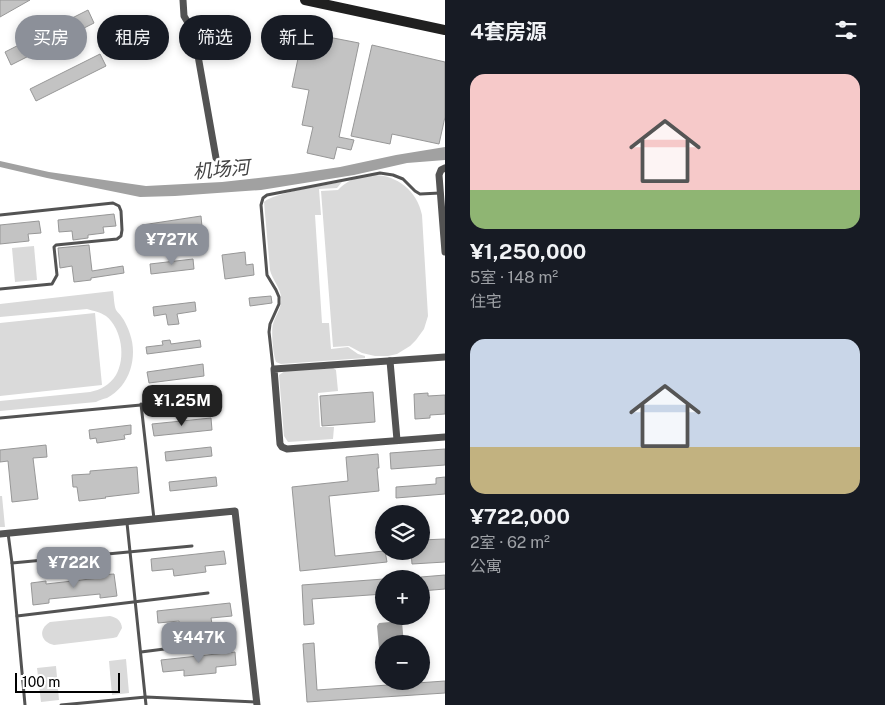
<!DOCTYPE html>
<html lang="zh">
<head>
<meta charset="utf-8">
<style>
	:root { --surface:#171b24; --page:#242831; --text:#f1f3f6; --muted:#9ea1a6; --accent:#8c9099 }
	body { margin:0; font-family:"Public Sans","Noto Sans SC",sans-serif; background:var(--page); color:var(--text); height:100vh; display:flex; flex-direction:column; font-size:19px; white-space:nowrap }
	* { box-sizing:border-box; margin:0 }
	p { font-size:16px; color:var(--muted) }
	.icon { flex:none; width:28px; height:28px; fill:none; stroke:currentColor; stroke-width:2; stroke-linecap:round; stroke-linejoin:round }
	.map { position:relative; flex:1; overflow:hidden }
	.side { display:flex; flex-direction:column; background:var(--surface); width:440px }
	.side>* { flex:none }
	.banner { position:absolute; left:15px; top:15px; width:355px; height:45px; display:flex; gap:10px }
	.buttons { position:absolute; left:375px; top:505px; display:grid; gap:10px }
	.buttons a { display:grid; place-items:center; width:55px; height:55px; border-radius:50%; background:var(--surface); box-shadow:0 2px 8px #0003; font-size:25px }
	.scale { position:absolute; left:15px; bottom:12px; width:105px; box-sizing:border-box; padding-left:5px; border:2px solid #000; border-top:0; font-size:14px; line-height:18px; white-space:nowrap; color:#000; -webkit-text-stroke:4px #fff; paint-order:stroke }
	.price { position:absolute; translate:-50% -42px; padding:0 11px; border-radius:10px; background:var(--accent); color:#fff; font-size:16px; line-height:32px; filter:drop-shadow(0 1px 2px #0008) }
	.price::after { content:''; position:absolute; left:50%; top:30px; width:15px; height:11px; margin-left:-8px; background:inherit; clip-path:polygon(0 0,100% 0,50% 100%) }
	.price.current { background:#222; color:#fff }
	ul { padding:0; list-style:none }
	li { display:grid; align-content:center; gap:10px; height:265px; padding:0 25px }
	li span { display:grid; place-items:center; height:155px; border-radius:15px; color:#555 }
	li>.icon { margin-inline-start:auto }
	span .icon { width:90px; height:90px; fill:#fffc; stroke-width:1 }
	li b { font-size:21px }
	h2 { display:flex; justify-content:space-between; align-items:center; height:60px; padding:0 25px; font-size:21px }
	.pill { padding:0 18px; border-radius:22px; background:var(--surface); box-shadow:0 2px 8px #0003; font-size:18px; line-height:45px }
	.pill.current { background:var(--accent); color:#fff }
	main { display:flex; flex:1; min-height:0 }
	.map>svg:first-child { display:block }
	.green { fill:#dadada }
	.water { fill:#a1a1a1 }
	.building { fill:#c3c3c3; stroke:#979797 }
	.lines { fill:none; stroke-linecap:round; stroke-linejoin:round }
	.service { stroke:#535353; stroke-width:3 }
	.minor { stroke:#535353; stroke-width:7 }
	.secondary { stroke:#202020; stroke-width:10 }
	.labels { text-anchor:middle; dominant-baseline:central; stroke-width:5; stroke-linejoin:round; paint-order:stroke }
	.water-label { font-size:19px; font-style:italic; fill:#424242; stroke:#fff }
</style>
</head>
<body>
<main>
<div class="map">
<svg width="445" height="705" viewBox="0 0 445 705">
	<rect width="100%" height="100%" fill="#fff"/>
	<g class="green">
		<path d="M371,175C396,174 417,190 422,215L428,316L424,329L416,340L410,346L397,354L388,356H375L362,353L349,346L333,347L321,191L338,190C349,179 356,178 371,175Z"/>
		<path d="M342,182L337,188L319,189L321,215H315L322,323H329L331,349L348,347L358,354L365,356V358L281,364L276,362C273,354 271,332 273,324C276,314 282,308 281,298C281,289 272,279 270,270L264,202C273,193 326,185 342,182Z"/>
		<polygon points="34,246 37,280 15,282 12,248"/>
		<path d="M113,291C114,297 114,305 116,310C118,313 120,314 121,316C125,321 128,328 130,334C138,357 130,386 107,398C103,399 99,400 96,402L0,411V401L90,392C100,390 110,385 116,375C126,358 122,329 106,316C100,312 94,311 87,309L0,317V304Z"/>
		<polygon points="95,313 102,385 0,396 0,323"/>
		<polygon points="333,368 336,370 338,391 318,393 320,427 334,427 333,439 288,442 284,436 279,375 285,371"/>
		<polygon points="0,496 2,496 5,527 0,527"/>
		<path d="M110,616C118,618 121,621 122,628L117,637L113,638L54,645C40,642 38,629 50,622Z"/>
		<polygon points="126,659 129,693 112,695 109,661"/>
		<polygon points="56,666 59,700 41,702 37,668"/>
	</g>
	<g class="water">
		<polygon points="445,147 445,160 407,163 354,175 261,190 175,196 140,197 47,178 0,167 0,161 49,172 146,186 222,182 293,174 340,167 396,155"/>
		<polygon points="401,621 402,622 404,644 384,644 384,661 382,662 380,660 377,626 379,623"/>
	</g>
	<g class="building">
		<polygon points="0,0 30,0 0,17"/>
		<polygon points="88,10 94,23 11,65 5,52"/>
		<polygon points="323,36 359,43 339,137 354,140 351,150 337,147 334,159 307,153 313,127 302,125 309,90 292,87 300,49 319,53"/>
		<polygon points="372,45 445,62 445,117 439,144 392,134 390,144 351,136"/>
		<polygon points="100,54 106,66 36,101 30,89"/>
		<polygon points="114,214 116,226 103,227 104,233 88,235 88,238 73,240 72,231 59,232 58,220"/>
		<polygon points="201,216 202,227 197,228 197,233 187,234 186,229 162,232 162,237 148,239 147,233 144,234 142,225"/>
		<polygon points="39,221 41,233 28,234 29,241 0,244 0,225"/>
		<polygon points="89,245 92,271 123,266 124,273 91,278 91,280 74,282 72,266 60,268 58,248"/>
		<polygon points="245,252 246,265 253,264 254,275 225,279 222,255"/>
		<polygon points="193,259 194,269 151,274 150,264"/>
		<polygon points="271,296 272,303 250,306 249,298"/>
		<polygon points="195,302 196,311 177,314 179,324 168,325 166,314 154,316 153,307"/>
		<polygon points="170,340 171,344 200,340 201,347 147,354 146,347 163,345 162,341"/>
		<polygon points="203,364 204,376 149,383 147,372"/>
		<polygon points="373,392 375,422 322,426 320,396"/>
		<polygon points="428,393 428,396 445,395 445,414 430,415 430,418 415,419 414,394"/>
		<polygon points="211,418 212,430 154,436 152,424"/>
		<polygon points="131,425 131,434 124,435 125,439 97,443 96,438 90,439 89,430"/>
		<polygon points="46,445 47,457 33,458 38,499 12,502 8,461 0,462 0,450"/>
		<polygon points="211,447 212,456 166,461 165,452"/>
		<polygon points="445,449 445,465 391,469 390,453"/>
		<polygon points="378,454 379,468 377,468 379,491 329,496 335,556 384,551 385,551 387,562 300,571 292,487 348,481 346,457"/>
		<polygon points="137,467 139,493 105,497 106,498 79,501 77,487 73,487 72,475 90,474 90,471"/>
		<polygon points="216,477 217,486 170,491 169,482"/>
		<polygon points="445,477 445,494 396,498 396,487 436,484 436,478"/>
		<polygon points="445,539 445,562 412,564 411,551 421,551 421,540"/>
		<polygon points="224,551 226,564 205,566 206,572 174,576 173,569 152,571 151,559"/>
		<polygon points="114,574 117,596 100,598 100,594 49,599 49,603 33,605 31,583 46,581 46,584 99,578 99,575"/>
		<polygon points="445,575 445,589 421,591 421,577"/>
		<polygon points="384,579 384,594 312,599 314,624 304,625 302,585"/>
		<polygon points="230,603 232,616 211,618 212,624 180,628 179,621 158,623 157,611"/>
		<polygon points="314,643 317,690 445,681 445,693 307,702 303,644"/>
		<polygon points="235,652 236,665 216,667 216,673 184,676 184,670 163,672 161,660"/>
	</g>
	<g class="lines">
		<g class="service">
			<polyline points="0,215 113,203 119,206 121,211 122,230 121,236 117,239 56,245 54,247 57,275 52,284 0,289"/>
			<polyline points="273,368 269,332 270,324 279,304 279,297 276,290 267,275 261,205 263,198 267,195 380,173 393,175 403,179 415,191 420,194 440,193"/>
			<polyline points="141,404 154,519"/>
			<polyline points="0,418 206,399"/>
			<polyline points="127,523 146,705"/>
			<polyline points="8,533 12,563 192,546"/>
			<polyline points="12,563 25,705"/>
			<polyline points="17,616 208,593"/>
			<polyline points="141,652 211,643"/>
			<polyline points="61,705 146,697 256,702"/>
		</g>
		<g class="minor">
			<polyline points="183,0 184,16 194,33 216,158"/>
			<polyline points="445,168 441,170 439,175 445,252"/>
			<polyline points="445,357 274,369 280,444 282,447 287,449 445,437"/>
			<polyline points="390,361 397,440"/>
			<polyline points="0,534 235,511 257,705"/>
		</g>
		<polyline class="secondary" points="305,0 445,30"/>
	</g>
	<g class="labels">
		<g class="water-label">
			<text transform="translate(221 169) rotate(-5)">机场河</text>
		</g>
	</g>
</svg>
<div class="buttons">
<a><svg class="icon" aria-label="layers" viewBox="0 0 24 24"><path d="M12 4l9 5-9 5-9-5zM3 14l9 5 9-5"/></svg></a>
<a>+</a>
<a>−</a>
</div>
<div class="scale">100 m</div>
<b class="price" style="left:172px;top:266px">¥727K</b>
<b class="price current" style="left:182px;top:427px">¥1.25M</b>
<b class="price" style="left:74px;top:589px">¥722K</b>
<b class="price" style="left:199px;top:664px">¥447K</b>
<div class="banner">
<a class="pill current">买房</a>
<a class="pill">租房</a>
<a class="pill">筛选</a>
<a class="pill">新上</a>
</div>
</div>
<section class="side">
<h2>4套房源<svg class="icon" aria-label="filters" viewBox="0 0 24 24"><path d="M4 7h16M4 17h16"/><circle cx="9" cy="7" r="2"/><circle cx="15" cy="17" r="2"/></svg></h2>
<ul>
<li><span style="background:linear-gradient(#f6c9c9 75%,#8fb573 0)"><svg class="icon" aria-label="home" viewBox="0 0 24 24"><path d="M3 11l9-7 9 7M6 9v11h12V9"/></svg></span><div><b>¥1,250,000</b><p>5室 · 148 m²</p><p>住宅</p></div></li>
<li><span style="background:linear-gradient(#c9d6e8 70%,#c2b280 0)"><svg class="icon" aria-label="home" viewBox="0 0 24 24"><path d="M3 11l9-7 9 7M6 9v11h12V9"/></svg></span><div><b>¥722,000</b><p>2室 · 62 m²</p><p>公寓</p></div></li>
</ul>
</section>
</main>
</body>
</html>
